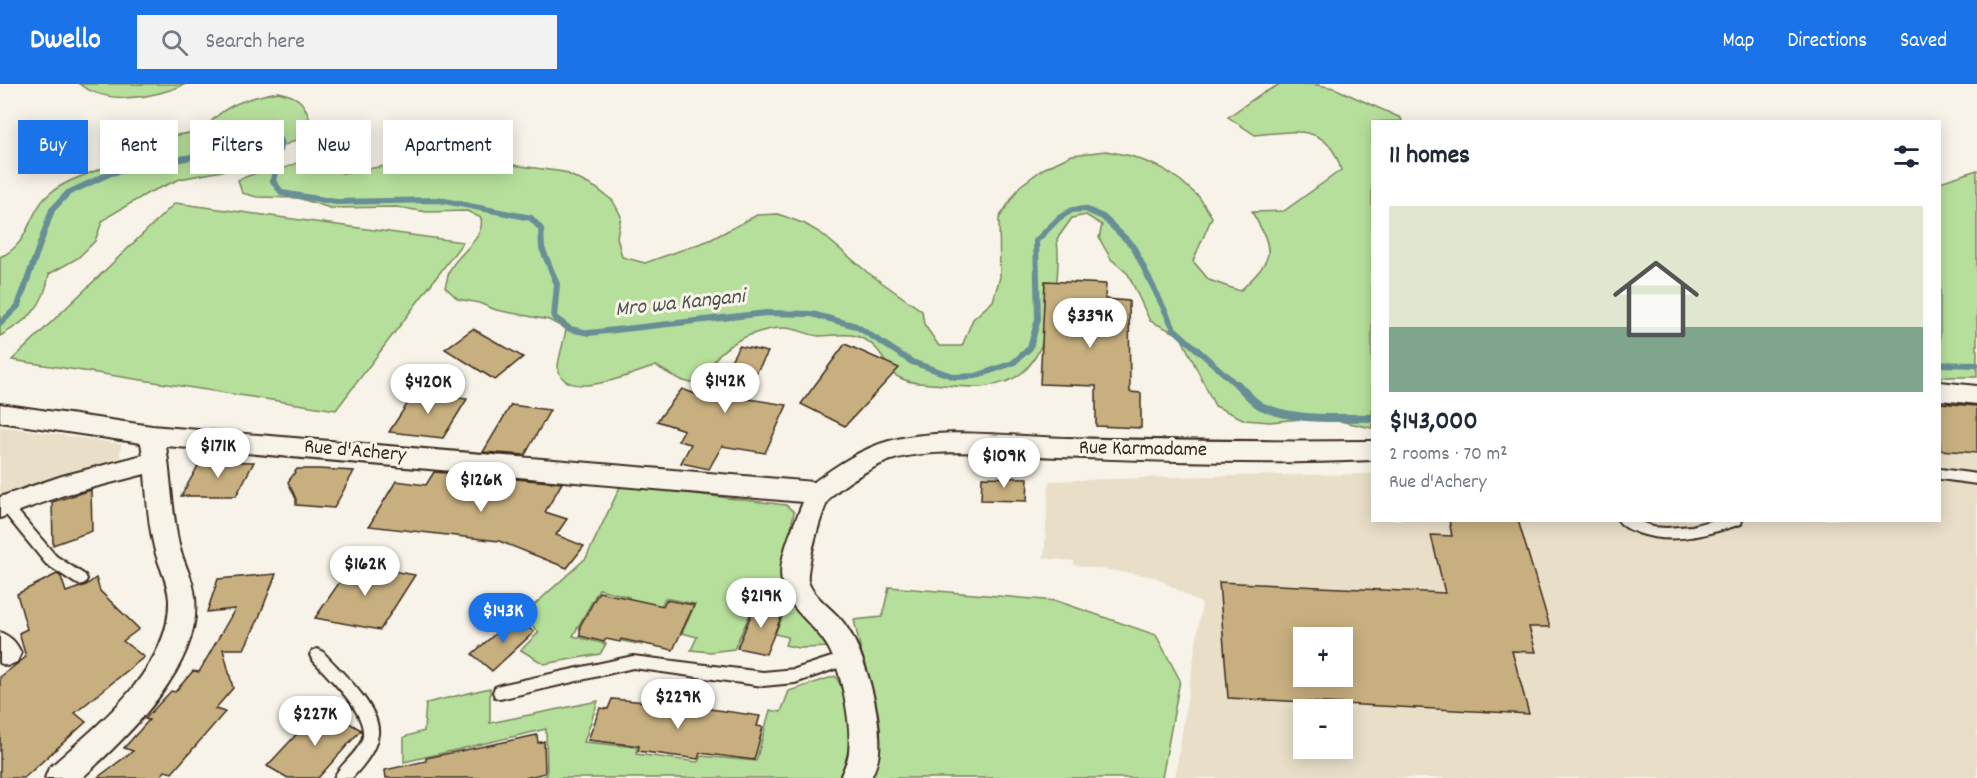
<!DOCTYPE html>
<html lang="en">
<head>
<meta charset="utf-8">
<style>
	:root { --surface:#fff; --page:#f2f2f3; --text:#1f2937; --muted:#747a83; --line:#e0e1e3; --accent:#1a73e8 }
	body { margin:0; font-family:Dekko,sans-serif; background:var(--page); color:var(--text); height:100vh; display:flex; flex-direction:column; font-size:22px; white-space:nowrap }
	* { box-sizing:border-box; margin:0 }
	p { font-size:20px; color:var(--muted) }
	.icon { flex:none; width:33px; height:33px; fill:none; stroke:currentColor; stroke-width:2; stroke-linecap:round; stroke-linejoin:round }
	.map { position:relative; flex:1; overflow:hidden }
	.details { position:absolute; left:1371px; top:36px; width:570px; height:402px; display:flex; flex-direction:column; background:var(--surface); border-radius:0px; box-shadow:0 3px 15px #0003 }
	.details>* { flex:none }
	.banner { position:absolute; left:18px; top:36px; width:570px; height:54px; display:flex; gap:12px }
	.buttons { position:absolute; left:1293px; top:543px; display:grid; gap:12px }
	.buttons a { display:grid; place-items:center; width:60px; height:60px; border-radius:0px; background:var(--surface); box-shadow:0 3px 15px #0003; font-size:30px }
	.price { position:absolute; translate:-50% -51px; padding:0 14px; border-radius:21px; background:#fff; color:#222; font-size:20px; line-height:39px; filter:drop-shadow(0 2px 3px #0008) }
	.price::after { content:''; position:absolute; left:50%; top:36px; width:18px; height:14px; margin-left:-9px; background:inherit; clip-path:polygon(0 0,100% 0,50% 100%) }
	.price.current { background:var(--accent); color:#fff }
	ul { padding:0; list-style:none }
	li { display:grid; align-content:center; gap:12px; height:318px; padding:0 18px }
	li+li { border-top:2px solid var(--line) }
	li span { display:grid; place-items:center; height:186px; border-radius:0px; color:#555 }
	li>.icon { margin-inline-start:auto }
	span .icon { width:108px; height:108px; fill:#fffc; stroke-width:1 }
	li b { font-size:26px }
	h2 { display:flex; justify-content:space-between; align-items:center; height:72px; padding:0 18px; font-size:26px }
	.tag { padding:0 21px; border-radius:0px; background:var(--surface); box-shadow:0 3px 15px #0003; font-size:21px; line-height:54px }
	.tag.current { background:var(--accent); color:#fff }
	header { display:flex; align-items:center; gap:36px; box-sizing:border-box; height:84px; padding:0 30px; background:var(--accent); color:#fff }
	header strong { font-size:28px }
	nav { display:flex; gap:33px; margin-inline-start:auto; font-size:21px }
	.search { width:420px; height:54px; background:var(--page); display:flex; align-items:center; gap:15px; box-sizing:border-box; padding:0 21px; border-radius:0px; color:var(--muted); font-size:22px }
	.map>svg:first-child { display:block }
	.built { fill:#e9dfc8; fill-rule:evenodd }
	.green { fill:#b6df9b; stroke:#78845c; stroke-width:1.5 }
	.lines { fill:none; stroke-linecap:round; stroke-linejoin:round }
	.stream-far1 { stroke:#688e96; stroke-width:6 }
	.stream { stroke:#688e96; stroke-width:8 }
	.building { fill:#c7af7f; stroke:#3b2a1e; stroke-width:1.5; fill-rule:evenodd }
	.service-casing { stroke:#3b2a1e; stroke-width:4 }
	.minor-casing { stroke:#3b2a1e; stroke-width:4 }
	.service { fill:#f7f3e8; fill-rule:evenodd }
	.minor { fill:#f7f3e8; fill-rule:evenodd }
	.labels { text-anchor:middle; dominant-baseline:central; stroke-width:6; stroke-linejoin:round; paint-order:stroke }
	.street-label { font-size:21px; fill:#3b2a1e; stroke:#f7f3e8 }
	.water-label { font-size:22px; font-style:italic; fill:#4e5450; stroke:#f7f3e8 }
</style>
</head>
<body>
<header>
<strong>Dwello</strong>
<div class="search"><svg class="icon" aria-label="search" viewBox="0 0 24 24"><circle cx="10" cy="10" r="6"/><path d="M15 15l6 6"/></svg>Search here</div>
<nav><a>Map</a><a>Directions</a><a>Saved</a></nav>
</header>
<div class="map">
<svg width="1977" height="694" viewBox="0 0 1977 694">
	<rect width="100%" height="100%" fill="#f7f3e8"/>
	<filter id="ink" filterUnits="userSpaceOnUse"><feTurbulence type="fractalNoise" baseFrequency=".0167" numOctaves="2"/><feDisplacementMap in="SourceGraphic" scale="12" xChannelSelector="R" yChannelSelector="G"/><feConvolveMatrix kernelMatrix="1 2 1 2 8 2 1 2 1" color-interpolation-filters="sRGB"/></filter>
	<g filter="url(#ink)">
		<g class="built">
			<path d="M1940,314L1977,318V694H1175L1202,520L1155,493L1074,481V477L1044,474L1049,397L1207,392L1372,390V436H1940ZM1304,554H1342V592H1304ZM1304,626H1342V664H1304Z"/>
			<polygon points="0,342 121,360 120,373 0,415"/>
		</g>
		<g class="green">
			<path d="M79,0H186C153,14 109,22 79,0Z"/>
			<path d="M1280,0H1312L1334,4L1401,34L1402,37L1372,38V344L1321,333L1270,338L1245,336L1215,322L1180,251L1150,237L1128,190L1111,175L1099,154L1102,141L1086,131L1072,134L1057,155C1061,190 1052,263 1023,288C1002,306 969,304 944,301C929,299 914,301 900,294C882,286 888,263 856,252C845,249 831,252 819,252C807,251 797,244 784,244C756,244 710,263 708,295C690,306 672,291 656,282C636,288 562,321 558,283C558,275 565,254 566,245L549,236L496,226L479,219L458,215L445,203C447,197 448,189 451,184C460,168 485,154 481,134L467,127L427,128L397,123L330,124L298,114L257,113L242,109L238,96L261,87L280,86L299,78L313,84L330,85L343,89L403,79L471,85L506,80L564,88L596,104L613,117L621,132L617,153L622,173L645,179L710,156L757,131L778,130L805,140L822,150L867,188L922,227L924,240L939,262H962L973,235L993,217L1000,193L999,134L1020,102L1043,85L1072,71L1106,67L1131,72L1162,84L1181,97L1199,113L1212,133L1193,177L1209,196L1240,207C1274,174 1276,169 1252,128L1284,127L1341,86C1329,39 1294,47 1255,51L1228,33L1258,12Z"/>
			<path d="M278,8C290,11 299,13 305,24C326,58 265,68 243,69L234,82L222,87L180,95L148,109L109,132L102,138L95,157L78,174L49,190C44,224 28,236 0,252V173C29,161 27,133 45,114C62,96 91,90 112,80C118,47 173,56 197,47C207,44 211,37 218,31C235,17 257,12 278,8Z"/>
			<polygon points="1977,86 1977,293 1940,293 1940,98"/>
			<polygon points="175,119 463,158 336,326 12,276"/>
			<polygon points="621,401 786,421 794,428 784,481 834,563 798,564 785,561 788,553 775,550 786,524 756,517 734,565 710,568 691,566 697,553 682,549 695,520 665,514 642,561 622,557 627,543 615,541 629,513 599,505 573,552 606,560 600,570 544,580 521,566 539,548 522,532 586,474"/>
			<polygon points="889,503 1057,517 1156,551 1180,596 1162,694 870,694 879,648 854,536 882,533"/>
			<path d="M835,592C846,605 855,655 851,672C850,679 845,687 842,694H538L547,691L546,645L404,678V653L424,647L426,619L490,604V639L598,617L584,658L637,663L636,670L698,678L701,672L756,677L770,626L781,628L789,607Z"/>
		</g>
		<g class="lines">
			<g class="stream-far1">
				<polyline points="0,240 18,222 52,126 68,109 111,89 196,72 245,54 262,50 274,51 281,57 273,97 282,109 336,118 439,116 531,134 541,145 542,164 557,200 554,233 570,245 589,249 766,229 812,230 856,242 912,278 955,293 976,292 1013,279 1030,264 1038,235 1036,157 1059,134 1072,126 1085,125 1103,133 1133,162 1174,245 1238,302"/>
				<polyline points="1940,280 1977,281"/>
			</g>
			<path class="stream" d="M1237,300C1244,307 1252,317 1261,322C1294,338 1337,333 1372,334"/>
		</g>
		<g class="building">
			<polygon points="1045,197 1106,200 1105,215 1129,217 1130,308 1141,309 1141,344 1096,342 1096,302 1040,300"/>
			<polygon points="473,245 523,273 495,296 445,265"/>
			<polygon points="845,260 899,284 845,342 801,320"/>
			<polygon points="739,262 768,268 742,314 787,321 765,369 722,362 709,385 681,379 691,360 678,357 684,346 657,337 682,305 698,311 708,297 718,300"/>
			<polygon points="415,308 467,315 443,354 389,348"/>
			<polygon points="1940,319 1977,322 1977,369 1940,366"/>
			<polygon points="511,321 550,326 525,371 483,368"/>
			<polygon points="201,377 254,378 236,412 181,412"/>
			<polygon points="297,385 318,385 354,387 334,424 296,421 296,415 288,398"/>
			<polygon points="434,388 562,399 545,428 567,435 556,451 584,462 567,484 499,457 369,442 396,397 426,401"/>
			<polygon points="982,393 1028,394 1027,417 981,416"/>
			<polygon points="91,406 92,447 53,461 52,418"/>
			<path d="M1449,436H1518L1550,543H1529L1536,568L1512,567L1529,630L1228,614L1219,498L1445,509L1431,451L1452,452ZM1304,554H1342V592H1304Z"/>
			<polygon points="352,480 415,491 380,546 315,534"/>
			<polygon points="57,490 61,493 66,508 86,501 96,494 100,507 139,545 123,557 144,573 75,629 86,638 24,694 0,694 0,593 26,573 19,549 27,545 17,510"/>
			<polygon points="276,490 258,536 244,565 223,565 233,604 215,625 225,628 172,689 165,687 159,694 97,694 133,667 124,664 149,636 145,635 171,607 175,608 193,587 199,588 235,525 207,528 218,495"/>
			<polygon points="599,508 663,522 666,516 694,521 673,566 621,555 620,558 606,555 604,558 580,552 580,542"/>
			<polygon points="756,519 784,526 766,570 737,564"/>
			<polygon points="515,533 534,548 492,587 472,570"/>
			<polygon points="612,615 682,621 760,632 757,642 763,643 754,676 700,669 698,675 638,667 639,662 588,656 600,624 608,625"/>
			<polygon points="322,623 361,646 318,694 288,694 267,682"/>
			<polygon points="537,651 538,659 544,657 545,689 525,694 386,694 385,686 426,677 426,674"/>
		</g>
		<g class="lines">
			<g class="service-casing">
				<g id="service">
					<polygon points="1940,385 1977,390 1977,400 1940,395"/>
					<polygon points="6,417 10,418 56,472 85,491 87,495 85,499 80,501 75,499 46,480 2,426 0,421 2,418"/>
					<path d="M1618,436H1637L1653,443L1666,444L1692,442L1714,436H1742L1741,440C1707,451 1672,461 1638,449C1631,446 1622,443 1618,436Z"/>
					<path d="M317,565L322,567C339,586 381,622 378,650C376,667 363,682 352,694H334C340,680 356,671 362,656C371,631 327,593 312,575L310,571L312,567Z"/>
					<polygon points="847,568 852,569 854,574 852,579 795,599 763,602 633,584 500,615 495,613 493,608 495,603 500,601 633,572 763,588 795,585"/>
				</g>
			</g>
			<g class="minor-casing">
				<g id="minor">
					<polygon points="1940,298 1977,302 1977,320 1940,316"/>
					<path d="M0,320L152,342L814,398C837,381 861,365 889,357C943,342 1011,353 1067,354C1168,357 1270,358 1372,357V376C1269,381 1163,377 1059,373C1011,371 936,362 891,376C875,381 841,401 830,414C822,423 806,485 808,497C812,512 834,526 843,538C865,566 882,633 879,668C878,678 875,685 871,694H840C843,686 848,677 849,668C852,640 841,579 824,557C811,538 786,522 782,498C777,475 795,439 803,418L166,362C171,394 172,429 179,461C183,479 194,495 195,514C202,582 128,652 82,694H45L49,684C96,643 171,584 169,516C168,497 158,481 154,463C148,439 147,414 145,390L64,411L0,434V413L62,392L143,371L141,359L0,338Z"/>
					<path d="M0,548C11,553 16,558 21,569L17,578L7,582L0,579Z"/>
				</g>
			</g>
			<use href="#service" class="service"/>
			<use href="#minor" class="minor"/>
		</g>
	</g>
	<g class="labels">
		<g class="street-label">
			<text transform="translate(1143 366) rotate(1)">Rue Karmadame</text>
			<text transform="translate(355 368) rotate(5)">Rue d'Achery</text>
		</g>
		<g class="water-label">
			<text transform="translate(680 220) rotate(-6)">Mro wa Kangani</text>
		</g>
	</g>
</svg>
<div class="buttons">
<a>+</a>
<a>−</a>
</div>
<b class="price" style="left:1090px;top:265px">$339K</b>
<b class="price" style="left:725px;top:330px">$142K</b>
<b class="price" style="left:428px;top:331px">$420K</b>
<b class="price" style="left:218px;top:395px">$171K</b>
<b class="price" style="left:1004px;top:405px">$109K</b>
<b class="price" style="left:481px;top:429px">$126K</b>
<b class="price" style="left:365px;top:513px">$162K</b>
<b class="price" style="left:761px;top:545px">$219K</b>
<b class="price current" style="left:503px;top:560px">$143K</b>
<b class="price" style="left:678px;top:646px">$229K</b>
<b class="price" style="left:315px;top:663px">$227K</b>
<div class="banner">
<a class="tag current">Buy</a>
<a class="tag">Rent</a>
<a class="tag">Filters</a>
<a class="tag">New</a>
<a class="tag">Apartment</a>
</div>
<section class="details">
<h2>11 homes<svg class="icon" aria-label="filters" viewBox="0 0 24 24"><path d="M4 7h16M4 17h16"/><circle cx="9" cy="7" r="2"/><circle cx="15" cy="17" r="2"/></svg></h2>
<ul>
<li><span style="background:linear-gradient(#dfe7d0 65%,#7fa58c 0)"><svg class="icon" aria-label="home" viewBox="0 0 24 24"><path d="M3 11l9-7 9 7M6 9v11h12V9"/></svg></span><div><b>$143,000</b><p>2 rooms · 70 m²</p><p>Rue d'Achery</p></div></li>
</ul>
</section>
</div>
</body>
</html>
